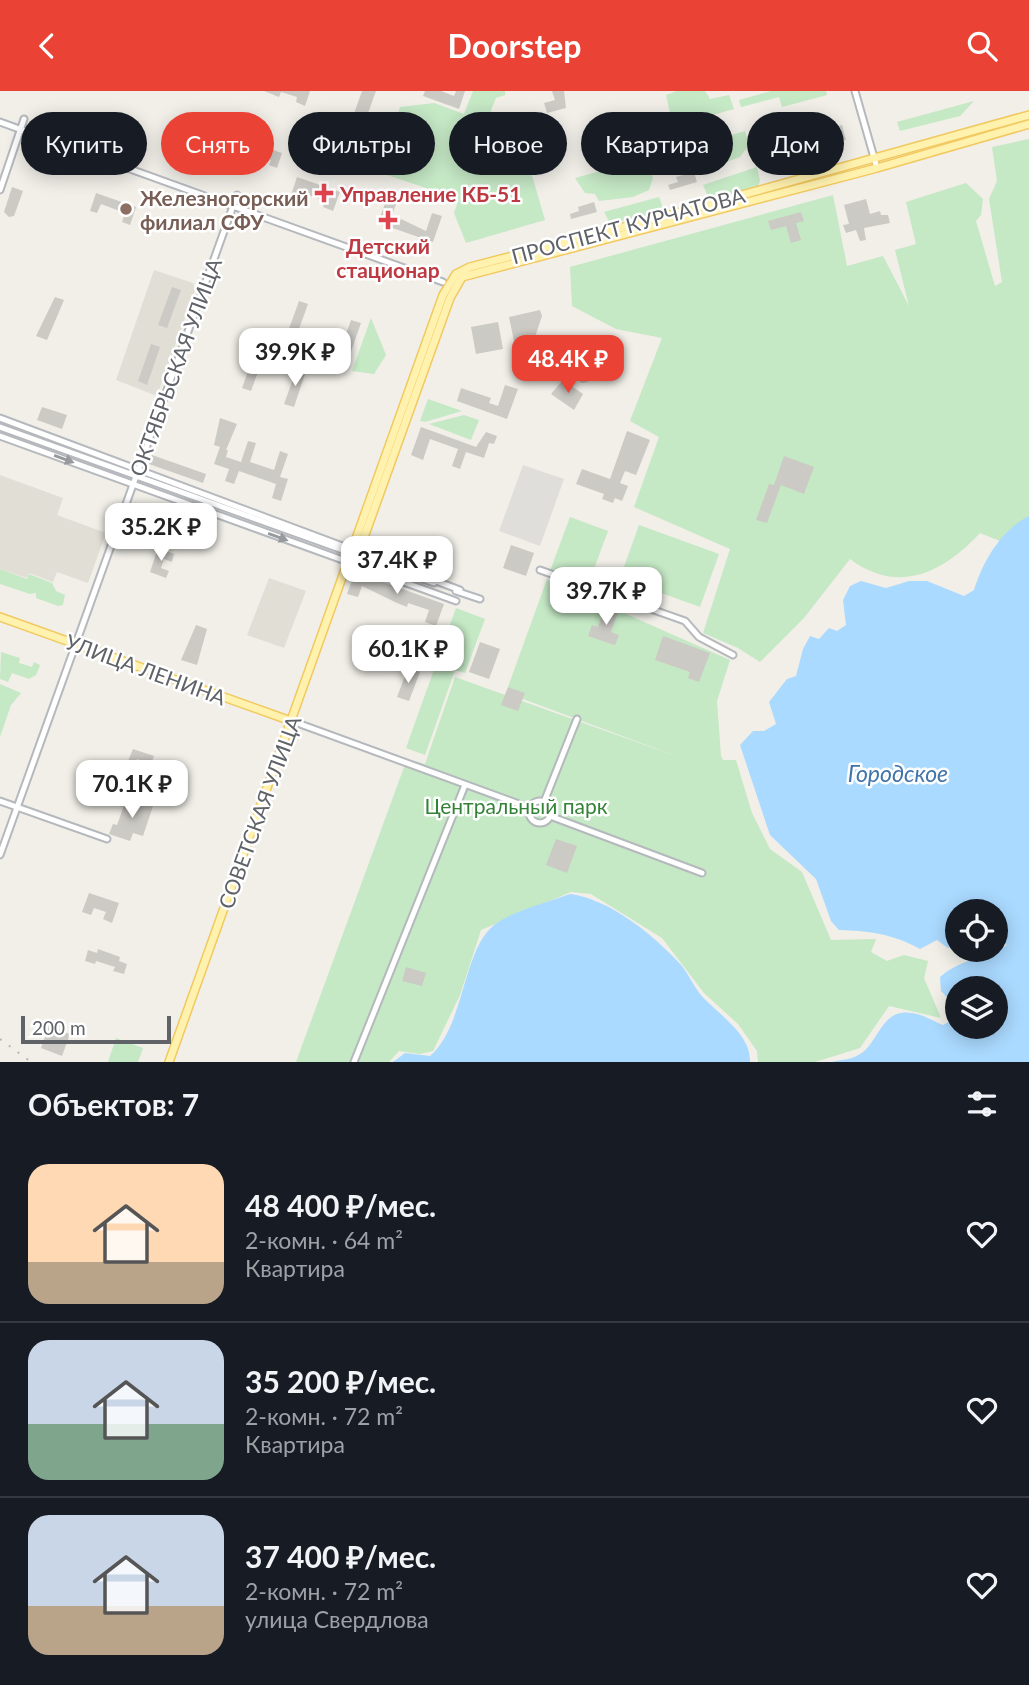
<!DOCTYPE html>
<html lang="ru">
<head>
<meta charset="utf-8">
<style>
	:root { --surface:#171b24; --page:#242831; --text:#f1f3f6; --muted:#9ea1a6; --line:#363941; --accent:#ea4335 }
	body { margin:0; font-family:Lato,sans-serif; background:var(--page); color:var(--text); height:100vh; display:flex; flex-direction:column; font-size:26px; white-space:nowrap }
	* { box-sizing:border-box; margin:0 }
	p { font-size:23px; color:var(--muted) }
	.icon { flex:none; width:38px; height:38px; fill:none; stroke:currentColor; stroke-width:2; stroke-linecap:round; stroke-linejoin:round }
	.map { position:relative; height:971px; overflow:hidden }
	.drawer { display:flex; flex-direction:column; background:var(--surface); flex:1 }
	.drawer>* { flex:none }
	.top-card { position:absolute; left:21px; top:21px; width:987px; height:63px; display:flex; gap:14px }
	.tools { position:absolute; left:945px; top:808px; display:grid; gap:14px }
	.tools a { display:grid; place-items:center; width:63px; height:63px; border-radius:50%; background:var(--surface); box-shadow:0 4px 18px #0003; font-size:35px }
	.scale { position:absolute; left:21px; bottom:18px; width:150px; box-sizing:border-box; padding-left:7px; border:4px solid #5f6368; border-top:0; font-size:19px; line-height:24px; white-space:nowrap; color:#5f6368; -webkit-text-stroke:5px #fff; paint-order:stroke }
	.price { position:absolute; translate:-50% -60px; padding:0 16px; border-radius:14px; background:#fff; color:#222; font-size:23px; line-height:46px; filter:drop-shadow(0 2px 4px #0008) }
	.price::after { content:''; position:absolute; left:50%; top:42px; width:21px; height:16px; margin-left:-10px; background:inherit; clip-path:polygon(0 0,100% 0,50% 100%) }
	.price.active { background:var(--accent); color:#fff }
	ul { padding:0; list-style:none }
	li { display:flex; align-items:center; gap:21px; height:175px; padding:0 28px }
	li+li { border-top:2px solid var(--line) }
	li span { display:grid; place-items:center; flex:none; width:196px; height:140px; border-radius:21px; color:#555 }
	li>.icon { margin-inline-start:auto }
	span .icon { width:84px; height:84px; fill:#fffc; stroke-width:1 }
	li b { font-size:30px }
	h2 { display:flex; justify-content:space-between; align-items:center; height:84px; padding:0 28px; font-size:30px }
	.tag { padding:0 24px; border-radius:32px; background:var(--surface); box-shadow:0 4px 18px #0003; font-size:24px; line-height:63px }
	.tag.active { background:var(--accent); color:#fff }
	header { display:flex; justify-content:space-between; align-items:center; height:91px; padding:0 28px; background:var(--accent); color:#fff; font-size:32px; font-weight:700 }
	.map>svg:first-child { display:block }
	.industrial { fill:#e0deda }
	.education { fill:#e1ded6 }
	.green { fill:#c5e8c5 }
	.water { fill:#aadaff; fill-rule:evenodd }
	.building { fill:#cccac5 }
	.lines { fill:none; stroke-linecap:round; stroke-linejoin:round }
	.minor-casing { stroke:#b5b8bc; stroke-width:9 }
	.major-casing { stroke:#f2c960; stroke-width:10 }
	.minor { stroke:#fff; stroke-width:5 }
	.major { stroke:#fff2af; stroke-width:7 }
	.rail { stroke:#b6b7b8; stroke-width:2; stroke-dasharray:2 9; stroke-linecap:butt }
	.oneway { fill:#979a9d }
	.health-dot { fill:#e0444e; stroke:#fff; stroke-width:2.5 }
	.education-dot { fill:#8d6e63; stroke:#fff; stroke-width:2.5 }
	.labels { text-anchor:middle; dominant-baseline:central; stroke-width:5; stroke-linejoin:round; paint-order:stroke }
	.health-label { font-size:21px; font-weight:bold; fill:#be3a42; stroke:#fff; text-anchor:start }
	.education-label { font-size:21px; font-weight:bold; fill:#785e54; stroke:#fff; text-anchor:start }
	.street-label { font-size:21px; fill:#5f6368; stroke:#fff }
	.park-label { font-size:21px; fill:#348238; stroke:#fff }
	.water-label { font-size:23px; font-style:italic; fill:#4174aa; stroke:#fff }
</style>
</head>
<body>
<header><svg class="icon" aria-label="back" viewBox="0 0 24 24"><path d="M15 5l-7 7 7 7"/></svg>Doorstep<svg class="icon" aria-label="search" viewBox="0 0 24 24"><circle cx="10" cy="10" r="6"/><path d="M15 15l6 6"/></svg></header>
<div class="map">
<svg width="1029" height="971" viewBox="0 0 1029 971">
	<rect width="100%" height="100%" fill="#f1efe8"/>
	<polygon class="industrial" points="523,374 564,388 540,455 499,440"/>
	<g class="education">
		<polygon points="154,179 193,192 195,199 157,305 116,289"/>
		<polygon points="0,384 63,407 57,424 106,442 88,492 57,481 53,491 29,482 27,487 0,478"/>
		<polygon points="269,487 306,500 284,557 247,544"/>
	</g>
	<g class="green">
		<polygon points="473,0 505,0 505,4 496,7 491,19 496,34 505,39 518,36 545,129 466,152 454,122 459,108 378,81 400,16 434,12 464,23"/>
		<polygon points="677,0 705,0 710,8 729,4 734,18 673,35 666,4"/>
		<polygon points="771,0 826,0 827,4 782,16 779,6 741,16 739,9"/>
		<polygon points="974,10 960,25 900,40 897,31"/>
		<polygon points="745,40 749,54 740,66 700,81 678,79 674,61"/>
		<path d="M1029,48V425L1000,450L980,442C943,482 898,504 850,468L804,527L760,571L738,557L703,542L730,458L634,416L659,346L630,330L662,247L616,238L572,215L570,176L833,104L847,175L883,165L909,215L895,159L916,153L906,111L966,92L983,108L981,124L976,130L995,195L1002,191L989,108L997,90L992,56Z"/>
		<polygon points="647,67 653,87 649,99 633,106 599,110 595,103 585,102 575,87"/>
		<polygon points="757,76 760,90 758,95 709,108 703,94"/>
		<polygon points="659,106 663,117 660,122 610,132 604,121"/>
		<polygon points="371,227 386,264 374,283 352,280"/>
		<polygon points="428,308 462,320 425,331 420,330"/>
		<polygon points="464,324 479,329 471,349 429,333"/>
		<polygon points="570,426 608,440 588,494 550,480"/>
		<polygon points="639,434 719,463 700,516 620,487"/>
		<polygon points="0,478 27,488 29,483 52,492 56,500 65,504 63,514 58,515 36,507 36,502 30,503 0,493"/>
		<polygon points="547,488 730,569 717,610 721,665 723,669 736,669 752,722 770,758 802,781 831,849 876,848 871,861 887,870 904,864 928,870 924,887 941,927 889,915 860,957 815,971 758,971 757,960 738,933 704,902 662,847 591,803 571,801 481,839 460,904 433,960 420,963 399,960 389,971 296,971 407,668 425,673 455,586 684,668 523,608 524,602 508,596"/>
		<polygon points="456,517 485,528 465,582 455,579 425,664 406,657"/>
		<polygon points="1,561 20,567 19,572 32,576 34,571 40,574 36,584 29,588 12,582 8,591 0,588"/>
		<polygon points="0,593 21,602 11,614 0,646"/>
		<polygon points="116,947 143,957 138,971 108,971"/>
	</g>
	<g class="water">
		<path d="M1029,425V971H832C843,968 853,969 863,961C880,947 883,917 912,922C922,923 933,930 943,934L954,928L957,917L941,900L940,886C957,870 986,866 1007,854L996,845V821H957V852L948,857L937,849L920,858C893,843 870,840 839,839L831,830L816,788L770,744L740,654L753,640H764L776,633L769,611L787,588L796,585L803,558L810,545L819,548L829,537L837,540L846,534L843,509L850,495L861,490L886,497L909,490H927L964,505L974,499C983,470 1001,439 1029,425ZM957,898H996V936H957Z"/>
		<path d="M570,803C610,808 655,845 682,875C689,884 693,894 700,903C717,923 751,942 750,971H393L405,962L430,965C465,935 462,860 494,834C510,821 549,811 570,803Z"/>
	</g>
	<g class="building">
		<polygon points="264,0 310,0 305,15 296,11 297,6 281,1 279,6"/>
		<polygon points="362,0 376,0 363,36 351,31"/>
		<polygon points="425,0 441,0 454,5 456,0 465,0 459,18 423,5"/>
		<polygon points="552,0 564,0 566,17 547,22 544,12 555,9"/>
		<polygon points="842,34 846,49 831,53 827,38"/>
		<polygon points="178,38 184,41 180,52 193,57 197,46 204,48 197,68 171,58"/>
		<polygon points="311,42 334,50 331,59 307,51"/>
		<polygon points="230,44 282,62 277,77 269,74 271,69 234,56 232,62 225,59"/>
		<polygon points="792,57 794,67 769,74 768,68 777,66 775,61"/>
		<polygon points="694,81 697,91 670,99 668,94 678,91 676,86"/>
		<polygon points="297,86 340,101 333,120 323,116 325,110 303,102 301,108 291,104"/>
		<polygon points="12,96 23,100 14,125 9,126 4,121"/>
		<polygon points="96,102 136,116 130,134 122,131 125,122 101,113 97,122 90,120"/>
		<polygon points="387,107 397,110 391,127 400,130 401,128 426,140 432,122 442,125 433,151 378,132"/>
		<polygon points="866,108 870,123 880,120 881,124 888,124 890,132 864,137 866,149 860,150 856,139 846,142 843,134 849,133 844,114"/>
		<polygon points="594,111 597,121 571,128 570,123 579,120 578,116"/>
		<polygon points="801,121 804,130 796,132 801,149 791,152 786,135 771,139 768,130"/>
		<polygon points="172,196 181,199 167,237 158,234"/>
		<polygon points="55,206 64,209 47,249 36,245"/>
		<polygon points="299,210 308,213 295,249 286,246"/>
		<polygon points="540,219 542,225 533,252 515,255 509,226"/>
		<polygon points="351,229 361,232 348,269 338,265"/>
		<polygon points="498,231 503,258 476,263 471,236"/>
		<polygon points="151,253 160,256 147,294 138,290"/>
		<polygon points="255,261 264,264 251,300 242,297"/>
		<polygon points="564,266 591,267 595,272 588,291 582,292 561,275"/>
		<polygon points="297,277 306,280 294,316 284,313"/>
		<polygon points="563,289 583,303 574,319 551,303"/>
		<polygon points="505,294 518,298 507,328 457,310 461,297 491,307 489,312 498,315"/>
		<polygon points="42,316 67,324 62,338 37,329"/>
		<polygon points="220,327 237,333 226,359 228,359 226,366 241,371 248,350 256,352 250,371 274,379 280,360 288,363 280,386 288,388 281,410 272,407 276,393 239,380 234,393 225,390 229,378 214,373 220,356 214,354"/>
		<polygon points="421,336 476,356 486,341 497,345 494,353 489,352 484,367 466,361 460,378 452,375 458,358 430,348 423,369 411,364"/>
		<polygon points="627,340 650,349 636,384 625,380 620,392 628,395 622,410 615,407 613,412 602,408 604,403 576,393 582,378 610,388"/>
		<polygon points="152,364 206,383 203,392 149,373"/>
		<polygon points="784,365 814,376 804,403 781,394 767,432 756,429 769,393 774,394"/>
		<polygon points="511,454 534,462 526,485 503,477"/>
		<polygon points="158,457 174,463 172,471 164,468 161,477 169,480 166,487 150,481"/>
		<polygon points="355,481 444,513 436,535 425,531 429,519 408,512 407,516 397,512 362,495 358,506 347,503"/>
		<polygon points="606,514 619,519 611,541 619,544 615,554 588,545 592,534 598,536"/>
		<polygon points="196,534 207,538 197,574 181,569"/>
		<polygon points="421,542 432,546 422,573 411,569"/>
		<polygon points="663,545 710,562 699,591 688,587 690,581 655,569"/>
		<polygon points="480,551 500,558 489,588 469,581"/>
		<polygon points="408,577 420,581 409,610 397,606"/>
		<polygon points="508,596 525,602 518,620 501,614"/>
		<polygon points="133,658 154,665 151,673 137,668 129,688 122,685"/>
		<polygon points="170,676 180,679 173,700 163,697"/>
		<polygon points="127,706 153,715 143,745 133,742 130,750 109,743 113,733 117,734"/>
		<polygon points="556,748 577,755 567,782 546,774"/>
		<polygon points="89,802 119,812 112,832 103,828 106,821 94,817 91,824 82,821"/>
		<polygon points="98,858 120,866 119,870 127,873 124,883 113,880 115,876 96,870 95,873 85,870 88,859 97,862"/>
		<polygon points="406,876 426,882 422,895 402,890"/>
		<polygon points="49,935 70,943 62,965 41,957"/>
	</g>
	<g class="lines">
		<g class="minor-casing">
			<g id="minor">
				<polyline points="855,0 877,77"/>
				<polyline points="0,31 443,191"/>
				<polyline points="0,99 24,28"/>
				<polyline points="0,327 460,499"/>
				<polyline points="0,336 345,460"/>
				<polyline points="0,345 456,510"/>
				<polyline points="365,468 434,492"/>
				<polyline points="540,479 685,530 699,546 733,564"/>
				<polyline points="456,500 480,508"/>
				<polyline points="300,633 530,717"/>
				<polyline points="0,710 107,748"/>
				<circle cx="540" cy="721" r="11"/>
				<polyline points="544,711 577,628"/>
				<polyline points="550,725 702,782"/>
				<polyline points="0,764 237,104"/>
				<polyline points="354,971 465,694"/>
			</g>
		</g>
		<g class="major-casing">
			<g id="major">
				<polyline points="351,469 362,452 450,207 462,186 877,77 1029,33"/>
				<polyline points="0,526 291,630"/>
				<polyline points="169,971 443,204 456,183 470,176 670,124 1029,24"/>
			</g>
		</g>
		<use href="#minor" class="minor"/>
		<use href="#major" class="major"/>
		<polyline class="rail" points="0,948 31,971"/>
	</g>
	<defs><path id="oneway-solid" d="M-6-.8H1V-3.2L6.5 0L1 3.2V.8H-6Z" transform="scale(1.75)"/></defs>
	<g class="oneway">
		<use href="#oneway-solid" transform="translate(64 368) rotate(20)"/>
		<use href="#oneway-solid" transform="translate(278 446) rotate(20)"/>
	</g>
	<g class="health-dot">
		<path d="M320.5 91.5h7v7h7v7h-7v7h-7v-7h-7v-7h7z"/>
		<path d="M384.5 118.5h7v7h7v7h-7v7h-7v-7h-7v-7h7z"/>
	</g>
	<circle class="education-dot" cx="126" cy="118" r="7"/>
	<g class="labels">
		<g class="health-label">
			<text x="340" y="102">Управление КБ-51</text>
			<text x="388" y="154" text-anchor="middle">Детский<tspan x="388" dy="24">стационар</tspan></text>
		</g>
		<g class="education-label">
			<text x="140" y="106">Железногорский<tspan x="140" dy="24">филиал СФУ</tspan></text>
		</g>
		<g class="street-label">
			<text transform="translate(628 134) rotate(-15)">ПРОСПЕКТ КУРЧАТОВА</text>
			<text transform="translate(175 276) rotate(-70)">ОКТЯБРЬСКАЯ УЛИЦА</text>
			<text transform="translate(146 578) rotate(20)">УЛИЦА ЛЕНИНА</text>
			<text transform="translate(259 721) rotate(-70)">СОВЕТСКАЯ УЛИЦА</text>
		</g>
		<g class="park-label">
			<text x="516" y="714">Центральный парк</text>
		</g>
		<g class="water-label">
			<text x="898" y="682">Городское</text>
		</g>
	</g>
</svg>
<div class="tools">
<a><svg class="icon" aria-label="locate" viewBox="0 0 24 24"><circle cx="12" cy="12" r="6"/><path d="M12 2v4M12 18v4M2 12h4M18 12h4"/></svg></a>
<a><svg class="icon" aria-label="layers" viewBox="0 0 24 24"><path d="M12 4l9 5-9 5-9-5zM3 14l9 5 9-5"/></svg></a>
</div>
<div class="scale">200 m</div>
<b class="price" style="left:295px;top:297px">39.9K ₽</b>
<b class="price active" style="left:568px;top:304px">48.4K ₽</b>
<b class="price" style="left:161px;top:472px">35.2K ₽</b>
<b class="price" style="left:397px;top:505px">37.4K ₽</b>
<b class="price" style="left:606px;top:536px">39.7K ₽</b>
<b class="price" style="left:408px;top:594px">60.1K ₽</b>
<b class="price" style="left:132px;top:729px">70.1K ₽</b>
<div class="top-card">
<a class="tag">Купить</a>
<a class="tag active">Снять</a>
<a class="tag">Фильтры</a>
<a class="tag">Новое</a>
<a class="tag">Квартира</a>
<a class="tag">Дом</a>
</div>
</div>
<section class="drawer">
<h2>Объектов: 7<svg class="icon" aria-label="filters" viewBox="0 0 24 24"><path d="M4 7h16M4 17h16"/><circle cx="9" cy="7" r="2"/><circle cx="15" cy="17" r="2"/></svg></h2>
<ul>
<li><span style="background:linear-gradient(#ffd9b3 70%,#b9a48a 0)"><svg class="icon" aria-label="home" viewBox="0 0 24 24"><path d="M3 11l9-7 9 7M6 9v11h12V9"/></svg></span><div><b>48 400 ₽/мес.</b><p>2-комн. · 64 m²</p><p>Квартира</p></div><svg class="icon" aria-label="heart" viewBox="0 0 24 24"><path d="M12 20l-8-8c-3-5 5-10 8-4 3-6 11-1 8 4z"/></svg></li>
<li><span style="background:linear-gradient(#c9d6e8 60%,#7fa58c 0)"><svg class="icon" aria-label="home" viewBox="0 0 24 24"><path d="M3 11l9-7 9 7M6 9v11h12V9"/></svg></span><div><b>35 200 ₽/мес.</b><p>2-комн. · 72 m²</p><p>Квартира</p></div><svg class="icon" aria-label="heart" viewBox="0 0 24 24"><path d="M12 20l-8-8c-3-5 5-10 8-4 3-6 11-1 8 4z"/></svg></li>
<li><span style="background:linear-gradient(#c9d6e8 65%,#b9a48a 0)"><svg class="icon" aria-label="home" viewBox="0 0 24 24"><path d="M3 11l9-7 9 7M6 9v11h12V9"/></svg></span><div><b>37 400 ₽/мес.</b><p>2-комн. · 72 m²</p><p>улица Свердлова</p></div><svg class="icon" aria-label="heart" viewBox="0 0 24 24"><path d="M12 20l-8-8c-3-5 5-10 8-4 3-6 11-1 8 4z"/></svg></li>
</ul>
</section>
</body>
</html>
